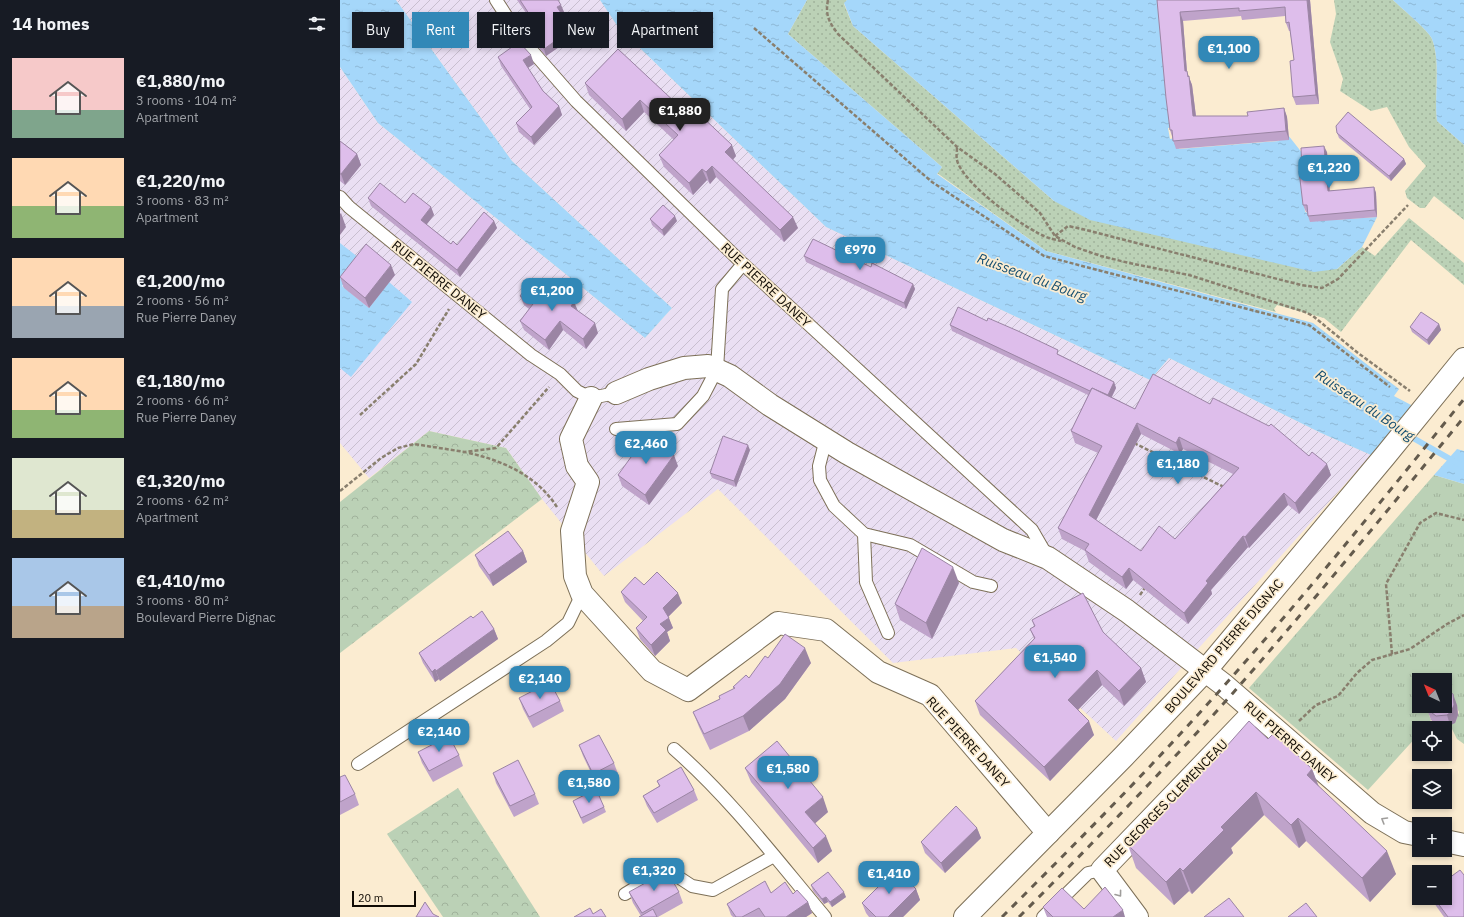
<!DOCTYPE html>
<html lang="en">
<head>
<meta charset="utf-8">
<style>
	:root { --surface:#171b24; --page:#242831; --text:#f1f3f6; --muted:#9ea1a6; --accent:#3188b7 }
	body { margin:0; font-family:"IBM Plex Sans",sans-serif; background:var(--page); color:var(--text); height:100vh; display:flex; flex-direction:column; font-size:15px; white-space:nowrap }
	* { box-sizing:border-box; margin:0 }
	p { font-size:13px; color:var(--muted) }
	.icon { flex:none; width:22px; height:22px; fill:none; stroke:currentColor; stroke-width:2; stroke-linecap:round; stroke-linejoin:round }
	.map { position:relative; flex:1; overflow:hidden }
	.drawer { display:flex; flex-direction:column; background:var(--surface); width:340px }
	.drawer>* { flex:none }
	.hud { position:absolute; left:12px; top:12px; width:380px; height:36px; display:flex; gap:8px }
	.needle { width:26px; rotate:317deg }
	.controls { position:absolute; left:1072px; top:673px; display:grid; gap:8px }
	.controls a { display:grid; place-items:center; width:40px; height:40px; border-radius:0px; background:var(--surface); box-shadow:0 2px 6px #0003; font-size:20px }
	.scale { position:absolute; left:12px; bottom:10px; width:64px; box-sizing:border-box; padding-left:4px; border:2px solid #100b04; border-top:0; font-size:11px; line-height:14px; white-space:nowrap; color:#100b04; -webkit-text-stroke:3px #fbecd1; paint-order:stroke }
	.price { position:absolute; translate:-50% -34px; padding:0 9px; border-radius:8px; background:var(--accent); color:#fff; font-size:13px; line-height:26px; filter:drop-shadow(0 1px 2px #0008) }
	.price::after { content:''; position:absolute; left:50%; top:24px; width:12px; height:9px; margin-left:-6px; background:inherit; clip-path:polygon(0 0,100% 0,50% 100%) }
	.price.selected { background:#222; color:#fff }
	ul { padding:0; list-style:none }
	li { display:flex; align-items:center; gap:12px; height:100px; padding:0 12px }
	li span { display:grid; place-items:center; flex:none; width:112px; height:80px; border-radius:0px; color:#555 }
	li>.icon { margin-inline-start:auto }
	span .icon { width:48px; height:48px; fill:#fffc; stroke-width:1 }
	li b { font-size:17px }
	h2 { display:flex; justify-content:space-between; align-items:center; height:48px; padding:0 12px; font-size:17px }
	.chip { padding:0 14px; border-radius:0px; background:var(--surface); box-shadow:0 2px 6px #0003; font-size:14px; line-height:36px }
	.chip.selected { background:var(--accent); color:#fff }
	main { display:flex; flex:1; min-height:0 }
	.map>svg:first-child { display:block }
	.industrial { fill:url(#industrial-furrows) }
	.grass { fill:url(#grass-dots) }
	.forest { fill:url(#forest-crowns) }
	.park { fill:url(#park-tufts) }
	.water { fill:url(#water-ripples) }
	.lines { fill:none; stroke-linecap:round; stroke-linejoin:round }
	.stream { stroke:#a5d7fa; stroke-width:6 }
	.service-casing { stroke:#7d7058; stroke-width:14 }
	.minor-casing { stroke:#7d7058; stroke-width:24 }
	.path { stroke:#897f6e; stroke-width:2.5; stroke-dasharray:4 2; stroke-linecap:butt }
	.service { stroke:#fff; stroke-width:12 }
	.minor { stroke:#fff; stroke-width:22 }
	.rail { stroke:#645b4d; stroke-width:3; stroke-dasharray:7 7; stroke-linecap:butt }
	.wall { fill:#bfa3ca; fill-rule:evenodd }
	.shaded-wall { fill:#9b85a4 }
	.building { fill:#debeeb; stroke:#9b85a4; fill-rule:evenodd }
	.oneway { stroke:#9f9d9b }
	.labels { text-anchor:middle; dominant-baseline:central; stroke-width:3.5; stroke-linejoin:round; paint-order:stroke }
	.street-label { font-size:13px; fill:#100b04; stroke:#fbecd1 }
	.water-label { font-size:14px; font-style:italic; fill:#144e70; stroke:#fbecd1 }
</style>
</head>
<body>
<main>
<section class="drawer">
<h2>14 homes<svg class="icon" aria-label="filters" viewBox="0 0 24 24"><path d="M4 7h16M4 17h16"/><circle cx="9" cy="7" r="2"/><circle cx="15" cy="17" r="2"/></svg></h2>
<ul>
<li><span style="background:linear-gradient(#f6c9c9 65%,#7fa58c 0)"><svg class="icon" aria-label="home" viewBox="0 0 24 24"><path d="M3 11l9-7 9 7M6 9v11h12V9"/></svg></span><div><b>€1,880/mo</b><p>3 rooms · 104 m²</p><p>Apartment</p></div></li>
<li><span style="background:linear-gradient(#ffd9b3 60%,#8fb573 0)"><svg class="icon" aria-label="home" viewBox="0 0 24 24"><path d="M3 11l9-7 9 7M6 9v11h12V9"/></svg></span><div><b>€1,220/mo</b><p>3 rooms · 83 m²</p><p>Apartment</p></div></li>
<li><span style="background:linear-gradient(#ffd9b3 60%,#9aa5b1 0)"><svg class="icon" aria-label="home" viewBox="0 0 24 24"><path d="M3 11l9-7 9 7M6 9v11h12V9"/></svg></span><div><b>€1,200/mo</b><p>2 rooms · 56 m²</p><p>Rue Pierre Daney</p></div></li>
<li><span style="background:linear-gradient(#ffd9b3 65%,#8fb573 0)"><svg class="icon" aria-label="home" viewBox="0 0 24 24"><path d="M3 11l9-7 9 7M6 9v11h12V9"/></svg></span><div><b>€1,180/mo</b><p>2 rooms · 66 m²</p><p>Rue Pierre Daney</p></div></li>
<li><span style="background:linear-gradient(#dfe7d0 65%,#c2b280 0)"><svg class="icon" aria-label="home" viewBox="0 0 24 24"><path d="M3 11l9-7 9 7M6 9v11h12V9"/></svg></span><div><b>€1,320/mo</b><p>2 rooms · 62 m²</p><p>Apartment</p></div></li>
<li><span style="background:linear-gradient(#a9c7e8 60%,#b9a48a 0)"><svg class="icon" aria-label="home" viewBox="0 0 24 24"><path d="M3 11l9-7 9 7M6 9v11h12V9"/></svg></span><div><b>€1,410/mo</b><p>3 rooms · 80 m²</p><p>Boulevard Pierre Dignac</p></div></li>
</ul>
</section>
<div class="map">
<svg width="1124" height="917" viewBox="0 0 1124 917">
	<defs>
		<pattern id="industrial-furrows" width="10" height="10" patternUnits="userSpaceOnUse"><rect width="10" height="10" fill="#eadff3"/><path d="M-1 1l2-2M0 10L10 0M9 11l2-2" fill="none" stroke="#c8becf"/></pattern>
		<pattern id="grass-dots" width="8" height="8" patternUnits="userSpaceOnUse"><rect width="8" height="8" fill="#bbd1b6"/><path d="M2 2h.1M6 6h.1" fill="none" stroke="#a0b29b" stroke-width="1.8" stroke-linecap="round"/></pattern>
		<pattern id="forest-crowns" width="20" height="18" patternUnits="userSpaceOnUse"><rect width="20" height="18" fill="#bbd1b6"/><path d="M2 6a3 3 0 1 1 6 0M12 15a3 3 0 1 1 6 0" fill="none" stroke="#a0b29b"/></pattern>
		<pattern id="park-tufts" width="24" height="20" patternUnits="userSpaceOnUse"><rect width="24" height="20" fill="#bbd1b6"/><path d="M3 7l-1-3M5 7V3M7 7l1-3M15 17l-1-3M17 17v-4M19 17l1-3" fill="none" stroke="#a0b29b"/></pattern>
		<pattern id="water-ripples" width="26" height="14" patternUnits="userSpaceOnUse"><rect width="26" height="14" fill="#a5d7fa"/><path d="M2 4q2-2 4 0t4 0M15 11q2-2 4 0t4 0" fill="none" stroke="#8db7d5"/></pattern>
	</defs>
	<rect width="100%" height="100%" fill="#fbecd1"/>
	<polygon class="industrial" points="56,0 260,0 278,27 486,227 810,380 829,358 981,433 1031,455 776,741 676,648 553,663 378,489 264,576 202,499 166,448 89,431 29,478 0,443 0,67 38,123 305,338 332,308 172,161"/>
	<g class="grass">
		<polygon points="467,0 507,0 504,4 513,26 714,201 997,269 1022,247 1035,256 1069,218 1124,263 1124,285 1071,240 1001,332 984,318 937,305 934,309 936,312 706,251 597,173 602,167 448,34"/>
		<path d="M994,0H1053C1060,7 1089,31 1092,39C1101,62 1094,96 1097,121L1124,145V220L1094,196L1085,208H1080L1067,198L1065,191L1086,166L1069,147L1047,107L1031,111L1000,91L1003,79L990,42L996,14Z"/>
	</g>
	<g class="forest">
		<polygon points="89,431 166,448 202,499 0,653 0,502"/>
		<polygon points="118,788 200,917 103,917 47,834"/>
	</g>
	<polygon class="park" points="1094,475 1124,484 1124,744 1117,739 1110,725 1115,722 1119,712 1114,702 1105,698 1105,680 1079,680 1079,706 1090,706 1089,715 1091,720 1084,728 1079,728 1079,734 1028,790 909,688"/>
	<g class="water">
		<polygon points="0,0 56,0 172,161 332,308 305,338 38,123 0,67"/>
		<polygon points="260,0 467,0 448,34 602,167 597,174 706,251 973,323 1059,389 1054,396 1073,406 1031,455 981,433 829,358 810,380 486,227 278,27"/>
		<polygon points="507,0 831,0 839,126 828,128 830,139 835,138 839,149 939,141 939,136 948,135 963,154 962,178 965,212 992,220 1037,217 1022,247 997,269 974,272 750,220 714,201 513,26 504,3"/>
		<path d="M1053,0H1124V145L1097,121C1094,96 1101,62 1092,39C1089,31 1060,7 1053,0Z"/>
		<polygon points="0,243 23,261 2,286 29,308 49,282 72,302 11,377 0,368"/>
		<polygon points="1117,449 1124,451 1124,484 1094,475"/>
	</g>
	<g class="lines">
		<polyline class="stream" points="1066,434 1124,467"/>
		<g class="service-casing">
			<g id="service">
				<polyline points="156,0 180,37 236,101 403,264 692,530 707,556"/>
				<polyline points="0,197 9,207 191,355 220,374 237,391 251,398 276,393"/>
				<polyline points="276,429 337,424 363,396 377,369 382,289 403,264"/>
				<polyline points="486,439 479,466 480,480 494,506 524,534 570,545 633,582 651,586"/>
				<polyline points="524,534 526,582 548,633"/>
				<path d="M334,749C391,799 437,860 485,917"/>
				<polyline points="18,764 206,641 228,623 242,594"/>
				<polyline points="285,894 326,869 352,886 373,890 434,856"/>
				<polyline points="703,917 748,873 762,870"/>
			</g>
		</g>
		<g class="minor-casing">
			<g id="minor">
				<polyline points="276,393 309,379 344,368 368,366 390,376 430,405 507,453 663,540 708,558 787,611 884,685 1032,813 1064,832 1079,835"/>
				<polyline points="251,398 231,439 237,466 248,482 232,531 235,576 242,594 312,671 348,690 438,623 486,630 538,672 590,695 708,833"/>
				<polyline points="1105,841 1124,845"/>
				<polyline points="625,917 784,756 865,671 1045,456 1124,359"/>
				<polyline points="797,917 762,870 914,712"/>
			</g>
		</g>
		<g class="path">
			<path d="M488,0C485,15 489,22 498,34L617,147L655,174L700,213L715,236L724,241L735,247L761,256L789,263L849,275L965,312L973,316L1018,353L1070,391"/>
			<polyline points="414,28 592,182 704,256 969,325 1050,387"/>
			<path d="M617,148C617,152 616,157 617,160C622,183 687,231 709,238C712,239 717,240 721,241"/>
			<polyline points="715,236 728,226 742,229 961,285 982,288 998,279 1068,205"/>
			<polyline points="20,415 76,364 109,309"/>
			<polyline points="794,443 884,487"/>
			<path d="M129,453C164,461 197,476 217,507"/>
			<polyline points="0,491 41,458 58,448 74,444 125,452 156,448 209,387"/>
			<polyline points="800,595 806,586"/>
			<polyline points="1052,654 1046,584 1080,523 1096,513 1124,520"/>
			<polyline points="959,721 976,705 998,696 1017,673 1032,660 1070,649 1107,624 1124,615"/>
		</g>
		<use href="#service" class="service"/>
		<use href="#minor" class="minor"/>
		<g class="rail">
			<path d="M662,917C723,856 784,795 842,732C941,625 1033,512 1124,399"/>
			<path d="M679,917C752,844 824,770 893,693C972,603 1048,510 1124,417"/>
		</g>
	</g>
	<g class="wall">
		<polygon points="177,0 218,0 224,12 221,13 232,29 235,36 206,56 194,42 192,35 198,30"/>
		<polygon points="817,0 970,0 979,104 956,105 953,97 954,60 950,31 949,31 946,23 945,16 902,20 901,16 843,21 847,72 852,85 856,116 908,116 944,108 947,117 949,140 836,149 830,130"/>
		<polygon points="278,49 353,119 396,156 393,160 458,228 444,242 376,177 370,184 367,180 353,195 324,167 319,155 334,140 304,112 286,131 249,95 245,83"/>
		<polygon points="158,57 194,64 188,68 203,91 219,106 222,115 194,145 179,132 176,123 190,109 161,66"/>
		<polygon points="997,133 1064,159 1066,164 1051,181 999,138"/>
		<polygon points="0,141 17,154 21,165 5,185 0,181"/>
		<polygon points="987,152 990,191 1034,187 1036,193 1037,217 970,222 968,216 967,212 966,212 963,205 962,170"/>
		<polygon points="28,198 91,207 94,215 86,224 111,244 117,245 154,221 157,228 120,277 31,206"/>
		<polygon points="310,219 337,221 324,236 312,225"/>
		<polygon points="464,256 531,267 573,284 575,289 566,309 466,262"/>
		<polygon points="55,275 29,308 4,288 0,277"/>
		<polygon points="204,289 234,302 237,310 258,333 246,349 223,330 209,350 184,330 180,321 189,309 184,305 180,296"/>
		<path d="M647,321L720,355L774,382L776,388L772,397L795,409L991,475L959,514L948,505L909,548L908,547L871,590L872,594L848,624L793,580L786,589L749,562L745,551L722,539L718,528L758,453L735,443L731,431L748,395L612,331L610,325ZM801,434L840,454L843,449L893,474L835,539L801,551L756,520Z"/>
		<polygon points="1099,324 1101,330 1089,345 1072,332 1070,327"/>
		<polygon points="410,450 396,487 372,478 370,473"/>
		<polygon points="338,466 309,505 282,486 278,475"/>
		<polygon points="183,551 187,562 153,586 139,566 135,555"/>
		<polygon points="619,583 592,639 560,620 555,604"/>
		<polygon points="304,585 342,603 328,617 333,628 327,632 330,641 315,656 300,639 296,628 303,621 285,602 281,592"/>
		<polygon points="133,618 154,629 158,639 100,681 99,679 95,682 83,663 79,653"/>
		<polygon points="692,620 763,632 801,668 806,682 784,706 762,685 738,710 754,735 710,781 640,715 635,701 694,639 690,629 694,626"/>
		<polygon points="428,658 471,663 445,699 409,731 370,750 359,727 353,712 380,699 394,689 393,687 409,678"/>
		<polygon points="179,698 220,701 224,711 193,728 183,709"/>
		<polygon points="1117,705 1118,715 1115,723 1110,725 1100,727 1091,720 1087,709"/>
		<polygon points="928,739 972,769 978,786 1056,874 1030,902 966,841 959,848 924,815 891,848 893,853 852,894 849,891 834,905 796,868 788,845"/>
		<polygon points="239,745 274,763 278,774 257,785 243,756"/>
		<polygon points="78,752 119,755 123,766 93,782 82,763"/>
		<polygon points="405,768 488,812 475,823 492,851 478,863 411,782"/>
		<polygon points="153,773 195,794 199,804 174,817 156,783"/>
		<polygon points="0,777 15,794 19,805 0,815"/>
		<polygon points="317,781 354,790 358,800 317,823 307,806 303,796 319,786"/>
		<polygon points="233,801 264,807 266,812 243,824"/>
		<polygon points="637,828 641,838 605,873 585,853 581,842"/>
		<polygon points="471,885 506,897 492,907 488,902 484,904 473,891"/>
		<polygon points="576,889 580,900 563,917 529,917 526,913 522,903"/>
		<polygon points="289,892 339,892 343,903 318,917 299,917 301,916 293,903"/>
		<polygon points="431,893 453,894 468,902 472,913 466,917 393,917 391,915 387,904"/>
		<polygon points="1092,898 1105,898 1124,917 1104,917 1094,903"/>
		<polygon points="703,907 744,909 785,917 707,917"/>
	</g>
	<g class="shaded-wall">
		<polygon points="967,0 970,0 979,104 976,95"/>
		<polygon points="221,5 224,12 220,15 217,7"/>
		<polygon points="840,12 843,21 847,72 852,85 857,125 853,116 845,71"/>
		<polygon points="232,29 235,36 206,56 204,49"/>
		<polygon points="191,55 194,64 186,69 183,60"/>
		<polygon points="300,100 304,112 286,131 282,119"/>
		<polygon points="219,106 222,115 194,145 191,137"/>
		<polygon points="944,108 947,117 949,140 946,131"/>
		<polygon points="392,145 396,156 389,164 385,152"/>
		<polygon points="984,146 987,152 990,198 988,191"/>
		<polygon points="17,154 21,165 5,185 1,174"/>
		<polygon points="1064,159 1066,164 1051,181 1049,176"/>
		<polygon points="372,166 376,177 370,184 366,172"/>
		<polygon points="362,169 367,180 353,195 349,183"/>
		<polygon points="1034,187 1036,193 1037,217 1035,210"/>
		<polygon points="91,207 94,215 84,228 81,220"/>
		<polygon points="1,213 6,227 0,235 0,214"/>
		<polygon points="335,216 337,221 324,236 322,230"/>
		<polygon points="453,217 458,228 444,242 440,230"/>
		<polygon points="154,221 157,228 120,277 117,270"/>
		<polygon points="51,265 55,275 29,308 25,298"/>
		<polygon points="573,284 575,289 566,309 564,303"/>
		<polygon points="234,302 238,311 231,306"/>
		<polygon points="220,321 223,330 209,350 205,340"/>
		<polygon points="255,323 258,333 246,349 243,339"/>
		<polygon points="1099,324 1101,330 1089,345 1087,340"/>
		<polygon points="774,382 776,388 768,404 766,399"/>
		<polygon points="797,423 801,434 753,526 749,515"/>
		<polygon points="839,437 843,449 840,454 836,443"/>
		<polygon points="408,445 410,450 396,487 394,481"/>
		<polygon points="334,455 338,466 309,505 305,495"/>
		<polygon points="987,464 991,475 959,514 955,503"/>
		<polygon points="944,493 948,505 909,548 905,537"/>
		<polygon points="903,536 908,547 871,590 872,594 848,624 844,613 866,581"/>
		<polygon points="183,551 187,562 153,586 149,575"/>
		<polygon points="613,567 619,583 592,639 586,623"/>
		<polygon points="789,568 793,580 786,589 782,577"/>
		<polygon points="338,593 342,603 327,618 323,608"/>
		<polygon points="329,618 333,628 327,632 330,641 315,656 311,645 320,624"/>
		<polygon points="154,629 158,639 100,681 96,671"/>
		<polygon points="465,648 471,663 445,699 409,731 403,716"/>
		<polygon points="801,668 806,682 784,706 779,691"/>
		<polygon points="95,669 99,679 95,682 92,672"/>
		<polygon points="757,670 762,685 733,715 728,700"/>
		<polygon points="1113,694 1117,705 1118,715 1115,723 1110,725 1107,715"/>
		<polygon points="749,721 754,735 710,781 704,767"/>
		<polygon points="972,769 981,792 967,775"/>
		<polygon points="916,792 924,815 891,848 893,853 852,894 843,871 881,827"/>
		<polygon points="483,797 488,812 471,827 465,812"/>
		<polygon points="958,818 966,841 959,848 951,825"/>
		<polygon points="637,828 641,838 605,873 601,863"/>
		<polygon points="486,836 492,851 478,863 473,848"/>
		<polygon points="1047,851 1056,874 1030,902 1022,878"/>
		<polygon points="840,868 849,891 834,905 826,882"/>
		<polygon points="576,889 580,900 563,917 548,917"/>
		<polygon points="504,892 506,897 492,907 490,902"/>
		<polygon points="486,897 488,902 484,904 482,899"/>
		<polygon points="468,902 472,913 466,917 446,917"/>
		<polygon points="783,910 785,917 773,917"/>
	</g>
	<g class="building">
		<polygon points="180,0 218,0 221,5 217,7 232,29 204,49 192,35 199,29"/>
		<polygon points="817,0 967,0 976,95 953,97 950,61 954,60 949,22 946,23 945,7 899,11 899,8 840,12 845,71 847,71 848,77 849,76 853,116 908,116 907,112 944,108 946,131 833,141 832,130 830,130 826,98"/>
		<polygon points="179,42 191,55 183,60 203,91 219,106 191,137 176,123 192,107 158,57"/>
		<polygon points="278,49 353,119 358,113 392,145 385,152 453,217 440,230 372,166 366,172 362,169 349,183 319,155 338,135 300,100 282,119 245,83"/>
		<polygon points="1008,112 1064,159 1049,176 997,133 996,126"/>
		<polygon points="0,141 17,154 1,174 0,174"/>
		<polygon points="984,146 988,191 1034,187 1035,210 968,216 967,205 963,205 959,171 962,170 961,148"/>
		<polygon points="40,183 65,203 73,193 91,207 81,220 111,244 113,241 117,245 144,212 154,221 117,270 28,198"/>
		<polygon points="323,205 335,216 322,230 310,219"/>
		<polygon points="473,239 531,267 532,263 573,284 564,303 464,256"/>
		<polygon points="26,244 51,265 25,298 0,277"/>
		<polygon points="192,280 204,289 209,283 234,302 231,306 255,323 243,339 220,321 205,340 180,321 193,304 180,296"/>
		<polygon points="618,307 647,321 648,318 678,331 718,350 717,354 774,382 768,395 752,388 750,391 610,325"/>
		<polygon points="1081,312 1099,324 1087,340 1070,327"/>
		<path d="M813,374L870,404L873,398L929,426L931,424L969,456L972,452L987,464L955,503L944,493L905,537L903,536L866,581L868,583L844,613L789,568L782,577L745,550L749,544L718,528L762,446L731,431L752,388L795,409ZM797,423L836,443L839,437L899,468L835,539L819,526L801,551L749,515Z"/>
		<polygon points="307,435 334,455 305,495 278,475"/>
		<polygon points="383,436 408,445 394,481 370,473"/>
		<polygon points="168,531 183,551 149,575 135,555"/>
		<polygon points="582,548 613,567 586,623 555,604"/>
		<polygon points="317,572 338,593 323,608 329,618 320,624 326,630 311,645 296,628 307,617 281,592 295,577 304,585"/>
		<polygon points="743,593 763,632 801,668 779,691 757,670 728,700 749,721 704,767 635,701 695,638 690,629 695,626 692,620"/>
		<polygon points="142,611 154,629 96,671 95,669 92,672 79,653 131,616 133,618"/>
		<polygon points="445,634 465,648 440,684 403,716 364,734 353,712 380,699 379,696 395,688 393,687 406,675 409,678 425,656 428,658"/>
		<polygon points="210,682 220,701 189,717 179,698"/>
		<polygon points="1105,689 1113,694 1114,705 1111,712 1107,715 1096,716 1087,709 1086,706 1105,706"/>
		<polygon points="909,721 928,739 934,733 972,769 967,775 1047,851 1022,878 958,818 951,825 916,792 881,827 884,830 843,871 840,868 826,882 788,845 878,756"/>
		<polygon points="259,735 274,763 253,774 239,745"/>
		<polygon points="109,736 119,755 89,771 78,752"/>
		<polygon points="437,741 483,797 465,812 486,836 473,848 405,768"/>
		<polygon points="178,760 195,794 170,806 153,773"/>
		<polygon points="341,767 354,790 314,813 303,796 320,786 317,781"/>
		<polygon points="5,775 15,794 0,802 0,777"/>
		<polygon points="256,789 264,807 241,818 233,801"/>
		<polygon points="616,806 637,828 601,863 581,842"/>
		<polygon points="556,869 576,889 548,917 536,917 522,903"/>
		<polygon points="1120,870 1124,875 1124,917 1108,917 1094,898 1105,898 1105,881"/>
		<polygon points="327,871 339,892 302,913 289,892"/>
		<polygon points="488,872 504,892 490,902 486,897 482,899 471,885"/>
		<polygon points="425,881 431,893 445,882 453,894 457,890 468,902 446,917 425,917 419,908 402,917 396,917 387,904"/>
		<polygon points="765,887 783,910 773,917 713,917 703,907 722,888 744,909"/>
		<polygon points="889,898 904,917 864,917"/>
		<polygon points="85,902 93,914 99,917 76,917"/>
		<polygon points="966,903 977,917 948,917"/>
		<polygon points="250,908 253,914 261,909 266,917 234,917"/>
		<polygon points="313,909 317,917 299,917"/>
	</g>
	<defs><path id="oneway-chevron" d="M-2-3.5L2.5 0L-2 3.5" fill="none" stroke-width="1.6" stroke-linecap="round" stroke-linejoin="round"/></defs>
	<g class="oneway">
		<use href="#oneway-chevron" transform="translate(1044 820) rotate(-149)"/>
		<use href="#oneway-chevron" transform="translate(779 894) rotate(53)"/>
	</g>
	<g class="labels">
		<g class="street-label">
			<text transform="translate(99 280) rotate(39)">RUE PIERRE DANEY</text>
			<text transform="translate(426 285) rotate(43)">RUE PIERRE DANEY</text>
			<text transform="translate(884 646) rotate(-49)">BOULEVARD PIERRE DIGNAC</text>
			<text transform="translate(628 742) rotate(48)">RUE PIERRE DANEY</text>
			<text transform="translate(950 742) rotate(41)">RUE PIERRE DANEY</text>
			<text transform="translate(826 803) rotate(-46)">RUE GEORGES CLEMENCEAU</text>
		</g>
		<g class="water-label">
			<text transform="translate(692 277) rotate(20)">Ruisseau du Bourg</text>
			<text transform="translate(1025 405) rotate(34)">Ruisseau du Bourg</text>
		</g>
	</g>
</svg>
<div class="controls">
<a><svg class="needle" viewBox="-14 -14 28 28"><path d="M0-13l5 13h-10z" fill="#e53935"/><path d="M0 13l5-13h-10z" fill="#9ea1a6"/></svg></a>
<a><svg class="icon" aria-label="locate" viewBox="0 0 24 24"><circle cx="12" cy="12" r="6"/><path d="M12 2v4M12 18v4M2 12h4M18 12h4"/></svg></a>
<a><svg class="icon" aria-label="layers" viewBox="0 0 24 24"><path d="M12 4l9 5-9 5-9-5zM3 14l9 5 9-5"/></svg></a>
<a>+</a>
<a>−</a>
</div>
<div class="scale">20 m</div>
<b class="price" style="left:889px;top:70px">€1,100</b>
<b class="price selected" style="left:340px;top:132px">€1,880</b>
<b class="price" style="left:989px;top:189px">€1,220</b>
<b class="price" style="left:520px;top:271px">€970</b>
<b class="price" style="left:212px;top:312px">€1,200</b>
<b class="price" style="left:306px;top:465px">€2,460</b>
<b class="price" style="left:838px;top:485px">€1,180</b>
<b class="price" style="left:715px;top:679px">€1,540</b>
<b class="price" style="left:200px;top:700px">€2,140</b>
<b class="price" style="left:99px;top:753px">€2,140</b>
<b class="price" style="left:448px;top:790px">€1,580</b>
<b class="price" style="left:249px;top:804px">€1,580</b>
<b class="price" style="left:314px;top:892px">€1,320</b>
<b class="price" style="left:549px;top:895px">€1,410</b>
<div class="hud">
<a class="chip">Buy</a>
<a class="chip selected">Rent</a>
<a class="chip">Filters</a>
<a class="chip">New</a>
<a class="chip">Apartment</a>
</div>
</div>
</main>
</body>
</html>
